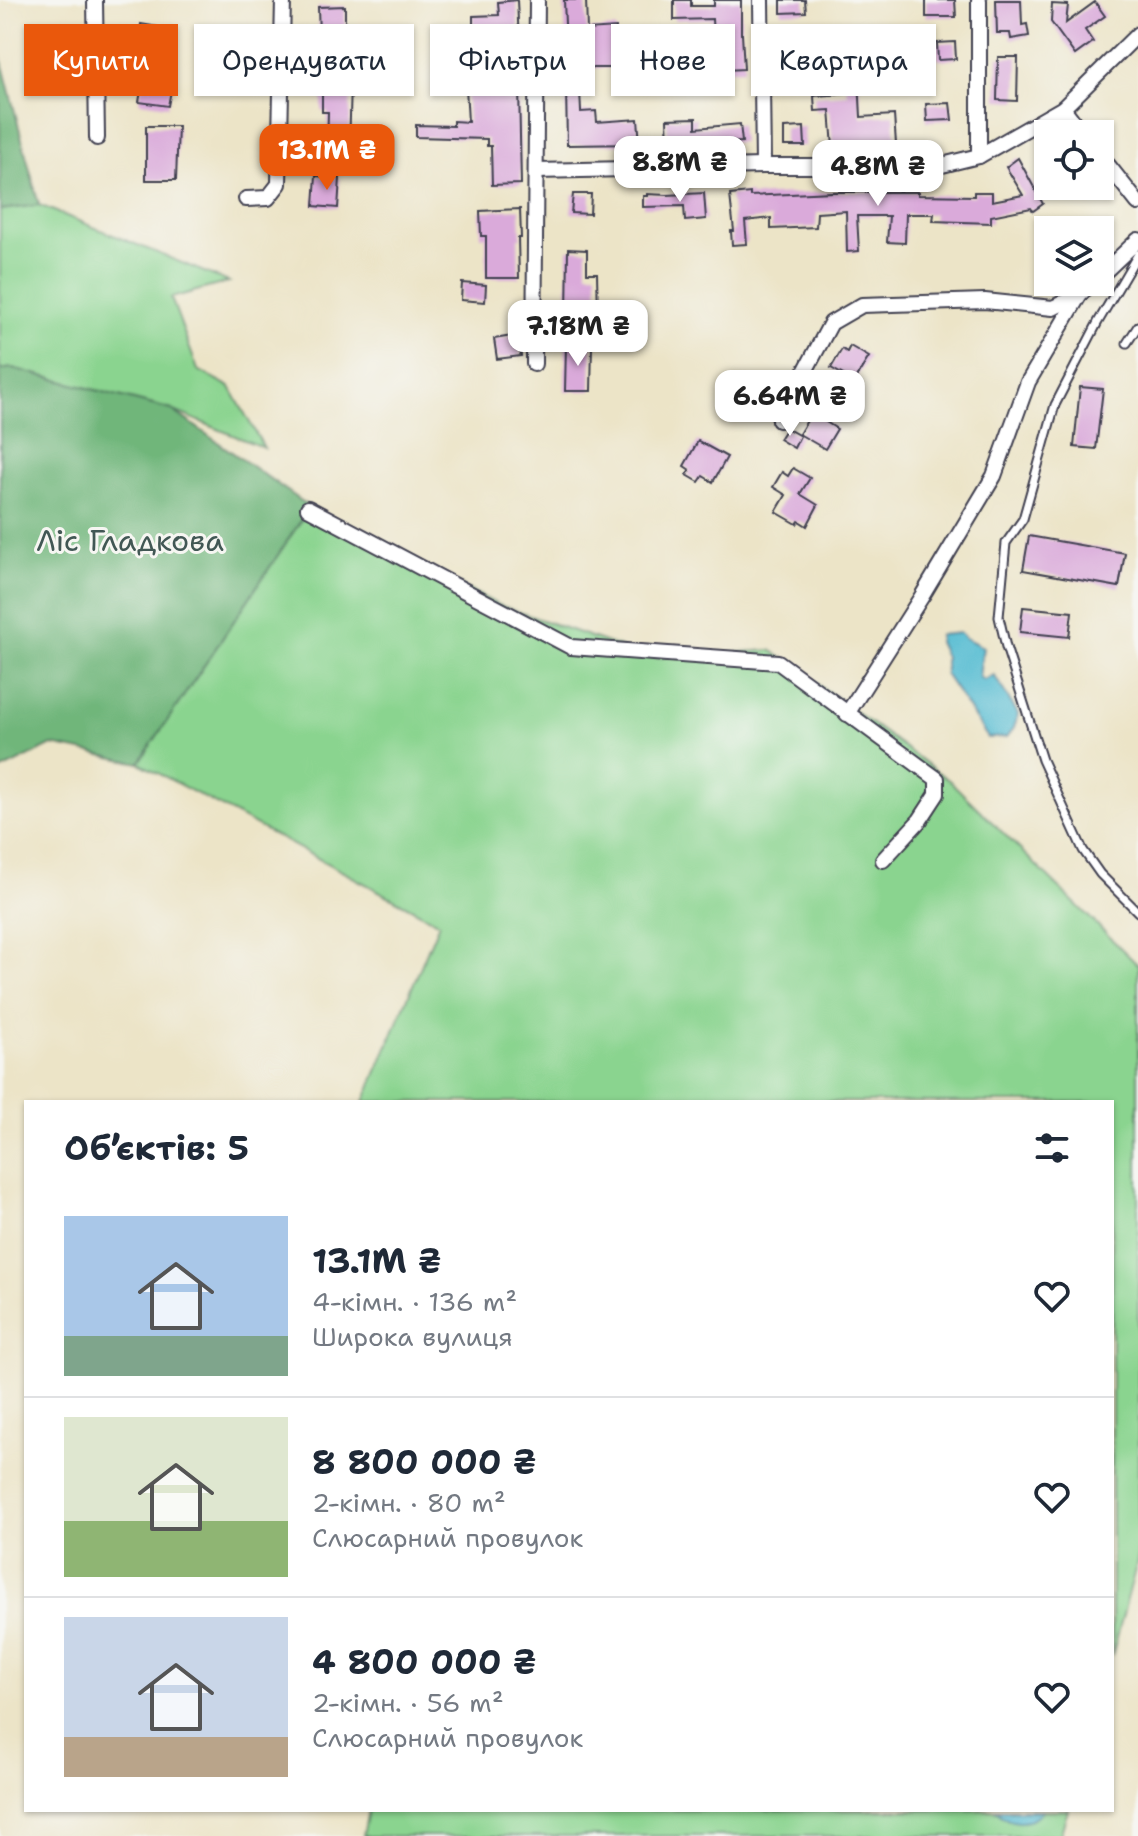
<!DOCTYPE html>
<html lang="uk">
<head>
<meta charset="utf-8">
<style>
	:root { --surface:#fff; --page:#f6f6f7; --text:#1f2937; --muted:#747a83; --line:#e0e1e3; --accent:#ea580c }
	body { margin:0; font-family:"Shantell Sans",sans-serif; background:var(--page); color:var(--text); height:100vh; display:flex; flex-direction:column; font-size:30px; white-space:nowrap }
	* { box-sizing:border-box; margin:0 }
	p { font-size:26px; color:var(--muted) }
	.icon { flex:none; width:44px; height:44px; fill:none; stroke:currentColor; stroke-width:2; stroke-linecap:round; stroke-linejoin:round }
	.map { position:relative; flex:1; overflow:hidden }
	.side { position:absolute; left:24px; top:1100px; width:1090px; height:712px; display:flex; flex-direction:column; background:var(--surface); border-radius:0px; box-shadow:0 2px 6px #0004 }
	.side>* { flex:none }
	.hud { position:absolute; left:24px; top:24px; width:1090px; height:72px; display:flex; gap:16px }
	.controls { position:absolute; left:1034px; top:120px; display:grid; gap:16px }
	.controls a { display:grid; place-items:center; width:80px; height:80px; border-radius:0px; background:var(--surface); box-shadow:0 2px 6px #0004; font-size:40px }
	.price { position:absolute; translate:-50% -68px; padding:0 18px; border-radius:16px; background:#fff; color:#222; font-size:26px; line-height:52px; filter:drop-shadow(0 2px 4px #0008) }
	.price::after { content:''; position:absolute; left:50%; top:48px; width:24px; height:18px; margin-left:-12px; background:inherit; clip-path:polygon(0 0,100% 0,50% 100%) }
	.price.on { background:var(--accent); color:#fff }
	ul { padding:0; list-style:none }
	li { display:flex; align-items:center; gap:24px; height:200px; padding:0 40px }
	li+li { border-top:2px solid var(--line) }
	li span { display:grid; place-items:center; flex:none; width:224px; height:160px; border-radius:0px; color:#555 }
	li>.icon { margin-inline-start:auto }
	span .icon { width:96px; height:96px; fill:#fffc; stroke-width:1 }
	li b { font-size:34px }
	h2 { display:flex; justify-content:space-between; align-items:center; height:96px; padding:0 40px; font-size:34px }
	.tag { padding:0 28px; border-radius:0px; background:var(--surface); box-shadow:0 2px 6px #0004; font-size:28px; line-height:72px }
	.tag.on { background:var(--accent); color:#fff }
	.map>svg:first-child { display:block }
	.green { fill:#8ad48f; stroke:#567b65; stroke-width:2 }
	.forest { fill:#6fb67a; stroke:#486c5a; stroke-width:2 }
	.water { fill:#55bcd2; stroke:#3c6f86; stroke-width:2 }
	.building { fill:#daaada }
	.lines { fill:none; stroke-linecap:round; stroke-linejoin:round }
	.service-casing { stroke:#403f50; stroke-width:11 }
	.minor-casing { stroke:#403f50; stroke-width:18 }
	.service { stroke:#fff; stroke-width:7 }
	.minor { stroke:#fff; stroke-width:14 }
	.labels { text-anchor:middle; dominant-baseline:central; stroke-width:6; stroke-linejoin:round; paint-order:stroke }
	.park-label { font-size:30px; fill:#415754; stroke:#f6f6f2 }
</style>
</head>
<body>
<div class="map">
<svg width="1138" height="1836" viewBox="0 0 1138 1836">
	<rect width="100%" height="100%" fill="#f6f6f2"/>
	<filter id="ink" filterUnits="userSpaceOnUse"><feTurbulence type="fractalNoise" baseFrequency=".0125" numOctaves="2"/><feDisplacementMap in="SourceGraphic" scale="16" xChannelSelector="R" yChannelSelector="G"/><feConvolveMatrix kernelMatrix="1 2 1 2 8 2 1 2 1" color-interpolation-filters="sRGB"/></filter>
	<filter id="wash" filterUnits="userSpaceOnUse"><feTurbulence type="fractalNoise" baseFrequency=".006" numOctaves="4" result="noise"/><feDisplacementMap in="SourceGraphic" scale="32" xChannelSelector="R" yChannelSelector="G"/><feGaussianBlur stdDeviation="1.8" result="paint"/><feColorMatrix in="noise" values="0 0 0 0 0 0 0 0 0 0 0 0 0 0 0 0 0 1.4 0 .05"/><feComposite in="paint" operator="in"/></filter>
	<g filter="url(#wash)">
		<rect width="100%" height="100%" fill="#ece4c7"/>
		<g class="green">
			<polygon points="39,205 229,282 171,298 198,370 230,387 264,448 172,410 12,368 0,370 0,210"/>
			<polygon points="310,507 496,604 651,658 771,650 950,781 1138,965 1138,1558 1112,1656 1112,1102 364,1102 439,923 139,763"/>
			<polygon points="368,1810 1068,1810 1060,1836 363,1836"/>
		</g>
		<g class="forest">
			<polygon points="0,54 39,205 0,210"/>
			<polygon points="12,368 172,410 310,507 139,763 52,745 0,771 0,370"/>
		</g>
		<g class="water">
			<polygon points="960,633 965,638 983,647 979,677 984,680 994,675 1018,714 1014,728 1007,737 988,738 945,674 945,657 938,642 939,635"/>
			<path d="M996,1810H1042C1032,1827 1007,1825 996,1810Z"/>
		</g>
		<g id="blocks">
			<g class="building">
				<polygon points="517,0 520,64 497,66 495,29 473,30 473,16 499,15 498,2"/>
				<polygon points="564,0 586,0 587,30 616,28 618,68 579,68 581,112 596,111 597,122 638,119 640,144 567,145 566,86 559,87 558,72 567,71"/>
				<polygon points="674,0 691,0 691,6 714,6 714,0 741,0 741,34 742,34 744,69 725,70 724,56 714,56 712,19 674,20"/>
				<polygon points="781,0 805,0 806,12 781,13"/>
				<polygon points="926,0 955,0 956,17 926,17"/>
				<polygon points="996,0 1021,0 1022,25 1027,24 1029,36 1011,39 1010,33 997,33"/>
				<polygon points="1095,2 1105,16 1085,30 1093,42 1075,55 1051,22 1052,4 1068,5 1066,23"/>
				<polygon points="345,6 345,33 319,34 318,7"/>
				<polygon points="141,24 170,29 163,73 174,75 168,106 139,102 147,57 136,56"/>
				<polygon points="868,35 869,59 858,60 861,117 894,115 896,144 879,145 878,143 833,147 830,110 815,111 814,96 847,94 845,77 847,76 846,36"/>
				<polygon points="782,42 800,42 800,65 783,66"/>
				<polygon points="955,42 956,59 938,60 937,43"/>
				<polygon points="998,57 1018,57 1017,101 997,100"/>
				<polygon points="351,84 349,148 327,148 328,112 322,112 322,85"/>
				<polygon points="466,87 519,87 521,184 492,185 491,146 487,146 487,139 416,137 416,125 453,126 453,121 468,122"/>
				<polygon points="950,103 952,120 927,121 926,104"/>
				<polygon points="696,118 696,128 740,124 742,142 668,146 667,119"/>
				<polygon points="146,126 178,126 176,180 146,180"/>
				<polygon points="804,127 805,146 784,146 784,128"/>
				<polygon points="1018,158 1043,204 1033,211 1031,208 991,216 991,223 933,221 934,214 906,214 905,243 887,242 889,216 857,216 859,251 847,252 846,211 817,213 816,227 771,229 771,218 745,221 747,244 732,245 731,231 734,231 730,195 750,193 750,196 832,192 918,192 918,195 974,196 974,192 992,192 992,201 1023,195 1006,167"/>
				<polygon points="316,176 340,178 338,208 314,206"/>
				<polygon points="704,193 706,219 685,221 684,206 643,207 643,196 647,196 647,194 667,195"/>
				<polygon points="573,194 591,194 590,214 571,213"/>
				<polygon points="520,209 521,238 518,238 519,278 486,278 486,236 481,236 480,211"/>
				<polygon points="568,249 587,250 587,273 597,273 598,315 567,315"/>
				<polygon points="462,283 486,285 485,302 461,300"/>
				<polygon points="518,335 521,356 497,359 494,339"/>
				<polygon points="566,344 592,345 591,391 565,391"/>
				<polygon points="850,346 869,357 854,381 831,368 842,349 847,352"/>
				<polygon points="1080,387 1103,389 1096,449 1074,447"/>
				<polygon points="814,409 829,417 826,422 837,429 825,449 799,434"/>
				<polygon points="786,428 800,436 794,448 779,439"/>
				<polygon points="698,441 727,457 713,482 703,476 699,482 687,475 690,470 684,466"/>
				<polygon points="793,468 810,478 800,494 818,505 807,526 799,521 797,524 776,512 786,495 773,487 782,472 788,476"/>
				<polygon points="1029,536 1125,553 1119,587 1023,570"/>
				<polygon points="1023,607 1072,612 1069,637 1020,632"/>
			</g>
		</g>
	</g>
	<g filter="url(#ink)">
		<use href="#blocks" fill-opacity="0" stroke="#403f50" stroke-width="2"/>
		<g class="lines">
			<g class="service-casing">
				<g id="service">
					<polyline points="1138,254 1098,322 1055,405 1023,519 1006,543 999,617 1006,647 1042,760 1083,850 1100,874 1138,912"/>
					<polyline points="1127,343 1138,326"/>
				</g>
			</g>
			<g class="minor-casing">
				<g id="minor">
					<polyline points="95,0 97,138"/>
					<polyline points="761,0 763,166"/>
					<polyline points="1063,108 1083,134"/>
					<polyline points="1100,155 1138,203"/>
					<polyline points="979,156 979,0"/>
					<polyline points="536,171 763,166 938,166 979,156 1063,108 1138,34"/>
					<polyline points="246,199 268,198 279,184 283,0"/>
					<polyline points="1100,276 1138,240"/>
					<polyline points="534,364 537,0"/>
					<polyline points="779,420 831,323 862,305 985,301 1053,308 1080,294"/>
					<polyline points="308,508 571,647 778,662 937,779 937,794 920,820 883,860"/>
					<polyline points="847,714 922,596 994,476 1028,382 1080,294 1093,282"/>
				</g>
			</g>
			<use href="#service" class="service"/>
			<use href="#minor" class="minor"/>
		</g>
	</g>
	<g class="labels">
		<g class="park-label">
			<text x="130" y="540">Ліс Гладкова</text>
		</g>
	</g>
</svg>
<div class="controls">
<a><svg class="icon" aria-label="locate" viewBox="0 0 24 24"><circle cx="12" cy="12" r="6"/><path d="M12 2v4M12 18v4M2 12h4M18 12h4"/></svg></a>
<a><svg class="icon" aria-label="layers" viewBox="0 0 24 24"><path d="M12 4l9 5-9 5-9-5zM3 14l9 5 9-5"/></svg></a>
</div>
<b class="price on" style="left:327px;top:192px">13.1M ₴</b>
<b class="price" style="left:680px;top:204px">8.8M ₴</b>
<b class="price" style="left:878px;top:208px">4.8M ₴</b>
<b class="price" style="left:578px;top:368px">7.18M ₴</b>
<b class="price" style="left:790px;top:438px">6.64M ₴</b>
<div class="hud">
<a class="tag on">Купити</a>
<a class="tag">Орендувати</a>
<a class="tag">Фільтри</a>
<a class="tag">Нове</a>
<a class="tag">Квартира</a>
</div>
<section class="side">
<h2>Об’єктів: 5<svg class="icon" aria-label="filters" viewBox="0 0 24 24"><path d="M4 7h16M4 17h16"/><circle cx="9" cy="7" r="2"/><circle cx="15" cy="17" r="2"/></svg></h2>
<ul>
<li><span style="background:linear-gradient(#a9c7e8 75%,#7fa58c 0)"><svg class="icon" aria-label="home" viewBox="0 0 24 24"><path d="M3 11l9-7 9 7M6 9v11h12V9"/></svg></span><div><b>13.1M ₴</b><p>4-кімн. · 136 m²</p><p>Широка вулиця</p></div><svg class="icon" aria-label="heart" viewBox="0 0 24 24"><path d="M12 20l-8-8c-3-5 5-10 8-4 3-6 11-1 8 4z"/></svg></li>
<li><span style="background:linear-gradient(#dfe7d0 65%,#8fb573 0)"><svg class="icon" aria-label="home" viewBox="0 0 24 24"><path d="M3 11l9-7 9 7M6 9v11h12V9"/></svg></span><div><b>8 800 000 ₴</b><p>2-кімн. · 80 m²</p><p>Слюсарний провулок</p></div><svg class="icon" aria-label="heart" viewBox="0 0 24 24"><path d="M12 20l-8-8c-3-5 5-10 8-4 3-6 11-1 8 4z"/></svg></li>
<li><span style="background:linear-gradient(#c9d6e8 75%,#b9a48a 0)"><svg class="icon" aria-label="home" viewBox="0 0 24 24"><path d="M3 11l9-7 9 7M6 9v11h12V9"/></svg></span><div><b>4 800 000 ₴</b><p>2-кімн. · 56 m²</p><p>Слюсарний провулок</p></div><svg class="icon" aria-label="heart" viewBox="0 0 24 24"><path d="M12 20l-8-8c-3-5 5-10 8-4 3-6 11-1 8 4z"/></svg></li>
</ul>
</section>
</div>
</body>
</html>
